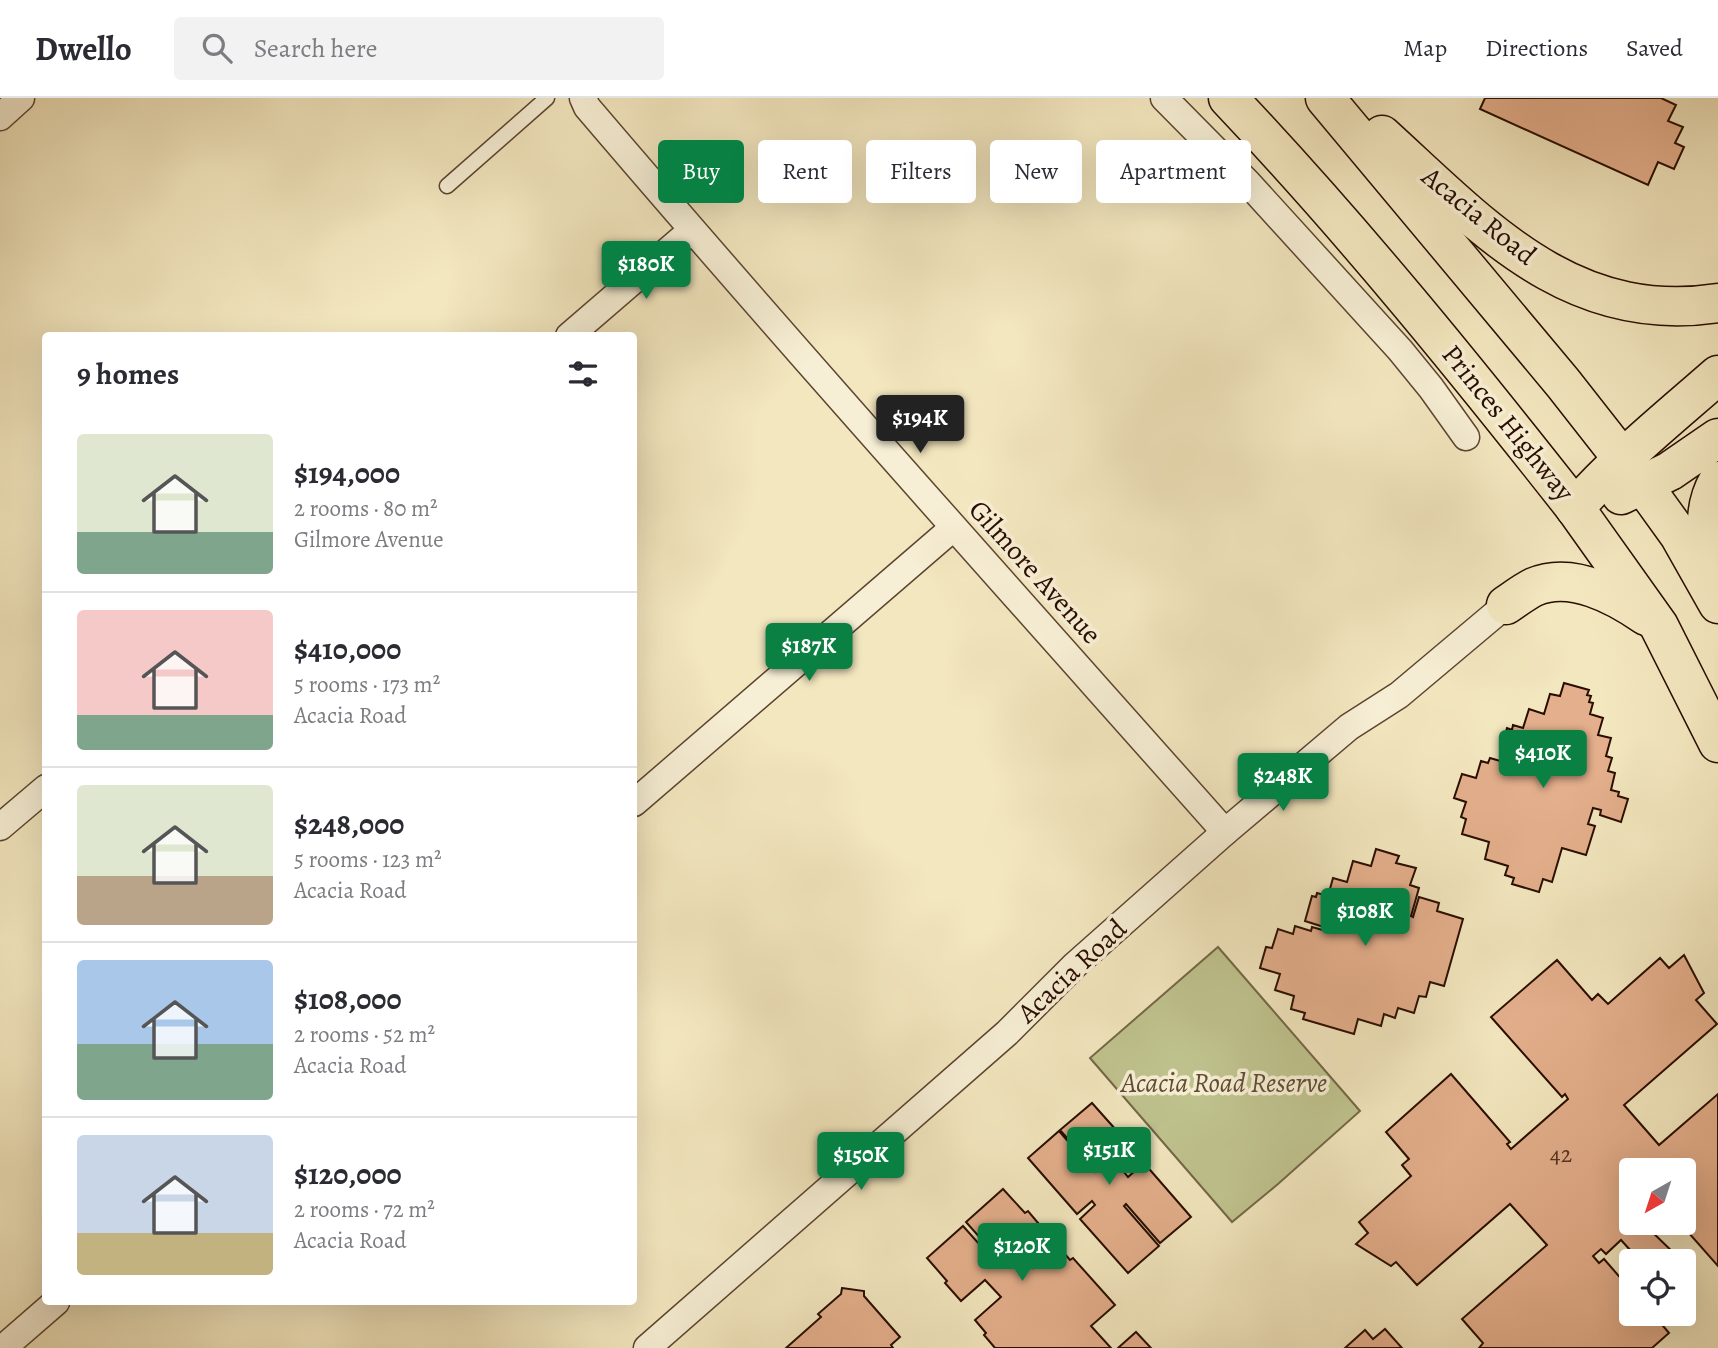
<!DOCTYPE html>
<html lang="en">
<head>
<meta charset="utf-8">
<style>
	:root { --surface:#fff; --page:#f2f2f3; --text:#2b2b33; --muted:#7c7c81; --line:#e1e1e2; --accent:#0b8043 }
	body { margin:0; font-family:Alegreya,serif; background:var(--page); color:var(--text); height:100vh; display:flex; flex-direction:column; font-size:26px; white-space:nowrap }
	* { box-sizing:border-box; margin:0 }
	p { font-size:23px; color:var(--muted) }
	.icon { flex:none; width:38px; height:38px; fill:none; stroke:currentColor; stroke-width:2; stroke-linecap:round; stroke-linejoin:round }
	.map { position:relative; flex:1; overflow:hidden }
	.side { position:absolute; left:42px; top:234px; width:595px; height:973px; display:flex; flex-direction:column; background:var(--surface); border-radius:7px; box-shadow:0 7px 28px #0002 }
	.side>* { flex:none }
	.guide { position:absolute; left:658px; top:42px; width:665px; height:63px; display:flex; gap:14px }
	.needle { width:46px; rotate:219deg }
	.controls { position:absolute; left:1619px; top:1060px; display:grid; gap:14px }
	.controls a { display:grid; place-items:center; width:77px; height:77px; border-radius:7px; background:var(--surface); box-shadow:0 7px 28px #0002; font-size:35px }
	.price { position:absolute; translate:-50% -60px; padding:0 16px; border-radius:7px; background:var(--accent); color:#fff; font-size:23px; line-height:46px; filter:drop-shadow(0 2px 4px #0008) }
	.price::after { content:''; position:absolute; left:50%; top:42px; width:21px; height:16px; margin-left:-10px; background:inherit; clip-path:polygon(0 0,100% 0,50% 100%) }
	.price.current { background:#222; color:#fff }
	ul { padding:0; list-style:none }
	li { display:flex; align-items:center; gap:21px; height:175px; padding:0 35px }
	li+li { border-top:2px solid var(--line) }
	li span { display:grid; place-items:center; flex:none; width:196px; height:140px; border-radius:7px; color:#555 }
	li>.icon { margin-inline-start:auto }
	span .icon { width:84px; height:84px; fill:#fffc; stroke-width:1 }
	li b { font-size:30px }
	h2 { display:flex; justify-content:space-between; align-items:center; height:84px; padding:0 35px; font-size:30px }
	.tag { padding:0 24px; border-radius:7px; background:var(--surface); box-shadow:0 7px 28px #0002; font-size:24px; line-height:63px }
	.tag.current { background:var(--accent); color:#fff }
	header { display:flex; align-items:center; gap:42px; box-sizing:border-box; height:98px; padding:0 35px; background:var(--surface); border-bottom:2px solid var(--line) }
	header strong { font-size:33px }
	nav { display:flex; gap:38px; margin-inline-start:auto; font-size:24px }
	.search { width:490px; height:63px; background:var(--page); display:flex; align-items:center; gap:18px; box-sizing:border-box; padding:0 24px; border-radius:7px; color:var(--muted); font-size:26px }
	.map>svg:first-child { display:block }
	.green { fill:#c0c48f; stroke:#746848; stroke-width:2 }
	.building { fill:#e4af8c; stroke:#290d01; stroke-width:2 }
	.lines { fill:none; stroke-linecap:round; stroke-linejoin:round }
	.lane-casing { stroke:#5c4430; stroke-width:17 }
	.street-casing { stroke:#5c4430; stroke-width:29 }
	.primary-casing { stroke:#290d01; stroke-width:41 }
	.highway-casing { stroke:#290d01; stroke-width:41 }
	.lane { stroke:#f7efd5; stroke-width:14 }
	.street { stroke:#f7efd5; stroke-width:26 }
	.primary { stroke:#f3e7bf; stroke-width:38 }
	.highway { stroke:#f3e7bf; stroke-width:38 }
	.labels { text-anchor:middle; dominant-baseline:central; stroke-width:7; stroke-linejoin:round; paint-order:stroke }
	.number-label { font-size:24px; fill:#583624 }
	.street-label { font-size:28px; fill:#290d01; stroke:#f7efd5 }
	.park-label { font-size:28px; font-style:italic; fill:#5e4d33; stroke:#f7efd5 }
</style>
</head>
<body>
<header>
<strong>Dwello</strong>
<div class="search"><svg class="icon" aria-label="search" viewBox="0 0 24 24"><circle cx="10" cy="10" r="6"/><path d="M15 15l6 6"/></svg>Search here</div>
<nav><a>Map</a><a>Directions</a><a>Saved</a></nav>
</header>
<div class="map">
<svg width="1718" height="1250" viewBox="0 0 1718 1250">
	<rect width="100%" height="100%" fill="#f3e7bf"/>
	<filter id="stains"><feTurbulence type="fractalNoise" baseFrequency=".00286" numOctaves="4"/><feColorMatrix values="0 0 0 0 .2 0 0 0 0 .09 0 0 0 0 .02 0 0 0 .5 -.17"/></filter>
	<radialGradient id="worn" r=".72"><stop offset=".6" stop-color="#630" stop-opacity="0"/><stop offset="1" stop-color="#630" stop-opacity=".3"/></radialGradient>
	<polygon class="green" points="1218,849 1360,1013 1278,1086 1232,1124 1090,960"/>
	<g class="building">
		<polygon points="1485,0 1661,0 1676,7 1668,23 1683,29 1675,45 1684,49 1674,71 1658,64 1648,87 1480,11"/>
		<polygon points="1564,585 1589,592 1587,597 1591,598 1589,604 1593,605 1590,616 1603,620 1598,637 1611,640 1606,658 1612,660 1608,673 1615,675 1611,692 1619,694 1618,698 1628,701 1621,724 1600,717 1601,712 1593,710 1588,726 1595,728 1586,757 1562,750 1552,784 1543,781 1539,794 1512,786 1514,780 1505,777 1508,768 1485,761 1489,744 1462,736 1466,721 1461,719 1466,704 1454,700 1462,676 1476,680 1481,663 1488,665 1490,660 1507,665 1508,662 1522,666 1524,658 1501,651 1507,630 1512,632 1513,627 1523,630 1529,611 1544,616 1550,596 1560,598"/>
		<polygon points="1376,751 1399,758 1396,765 1416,770 1410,787 1419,790 1411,818 1413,819 1419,799 1439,805 1437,813 1463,821 1444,888 1430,884 1426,899 1419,898 1414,915 1398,910 1395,920 1384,916 1381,928 1358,921 1354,936 1303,921 1305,915 1291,911 1294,898 1275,892 1280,876 1260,870 1266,849 1272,850 1278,831 1293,836 1295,828 1311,833 1312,829 1326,833 1327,830 1305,823 1312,798 1316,799 1317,795 1328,798 1333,780 1347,784 1353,763 1371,768"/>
		<polygon points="1684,857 1704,895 1696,902 1717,926 1624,1007 1659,1047 1718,996 1718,1168 1680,1125 1684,1125 1684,1073 1631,1073 1631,1125 1643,1125 1683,1164 1641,1164 1621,1142 1606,1156 1601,1151 1593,1158 1599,1165 1604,1161 1631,1192 1631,1216 1653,1216 1669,1235 1652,1250 1479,1250 1483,1245 1462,1221 1547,1147 1510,1106 1417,1187 1396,1164 1391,1168 1356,1146 1368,1135 1359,1124 1411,1078 1402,1067 1409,1061 1386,1034 1451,976 1510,1044 1507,1046 1511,1051 1568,1001 1565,996 1562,999 1491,919 1557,862 1592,902 1598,896 1608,906 1660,860 1669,870"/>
		<polygon points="1092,1005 1141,1060 1124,1074 1128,1079 1144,1065 1191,1119 1160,1145 1126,1106 1124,1108 1159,1148 1128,1175 1080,1121 1095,1107 1092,1103 1077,1116 1028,1060 1059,1033 1095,1074 1096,1073 1060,1032"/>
		<polygon points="1003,1091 1025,1115 1028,1113 1044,1132 1019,1154 1033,1170 1058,1148 1070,1162 1073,1160 1115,1207 1091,1228 1111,1250 995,1250 984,1237 986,1235 975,1222 1001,1199 985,1182 961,1203 945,1185 947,1183 927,1160 963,1128 979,1146 983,1143 966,1124"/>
		<polygon points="842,1190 864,1193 864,1198 900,1239 891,1247 893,1250 786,1250 821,1219 818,1216 841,1196"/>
		<polygon points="1385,1231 1402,1250 1345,1250 1365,1232 1373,1241"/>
		<polygon points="1136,1234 1151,1250 1118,1250"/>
	</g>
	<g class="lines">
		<g class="lane-casing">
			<polyline id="lane" points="447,88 547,0"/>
		</g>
		<g class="street-casing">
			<g id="street">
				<path d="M583,0L587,9C796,254 1011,493 1225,734"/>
				<polyline points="1164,0 1248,85 1400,252 1431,290 1466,339"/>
				<polyline points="0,19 21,0"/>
				<polyline points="569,238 692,132"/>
				<polyline points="634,705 953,430"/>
				<polyline points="0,729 46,690"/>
				<polyline points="3,1250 56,1204"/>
				<polyline points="647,1250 1007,935 1075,867 1225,734 1349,629 1399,597 1506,507"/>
			</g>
		</g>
		<g class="primary-casing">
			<g id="primary">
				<polyline points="1643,387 1679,437 1718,506"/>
				<polyline points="1575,410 1659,528 1718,645"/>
				<path d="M1713,480C1708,447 1700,414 1718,383"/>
				<path d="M1506,507C1515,501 1524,494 1534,489C1571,473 1616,497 1646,518"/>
			</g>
		</g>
		<g class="highway-casing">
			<g id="highway">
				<path d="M1228,0C1352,131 1464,269 1575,410"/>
				<polyline points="1325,0 1563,285 1643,387"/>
				<path d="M1382,37C1481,127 1570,228 1718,205"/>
				<polyline points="1621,397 1670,373 1718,340"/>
				<path d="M1575,410C1618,361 1669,320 1718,277"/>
			</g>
		</g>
		<use href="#lane" class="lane"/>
		<use href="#street" class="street"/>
		<use href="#primary" class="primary"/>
		<use href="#highway" class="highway"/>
	</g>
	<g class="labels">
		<g class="number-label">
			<text x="1561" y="1056">42</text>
		</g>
		<g class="street-label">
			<text transform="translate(1479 118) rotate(39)">Acacia Road</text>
			<text transform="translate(1508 325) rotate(51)">Princes Highway</text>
			<text transform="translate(1035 474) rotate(48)">Gilmore Avenue</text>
			<text transform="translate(1072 873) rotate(-43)">Acacia Road</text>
		</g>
		<g class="park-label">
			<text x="1224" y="985">Acacia Road Reserve</text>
		</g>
	</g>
	<rect width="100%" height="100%" filter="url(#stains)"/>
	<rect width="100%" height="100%" fill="url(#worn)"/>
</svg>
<div class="controls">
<a><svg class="needle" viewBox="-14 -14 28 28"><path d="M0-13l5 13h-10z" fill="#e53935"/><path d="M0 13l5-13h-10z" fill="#7c7c81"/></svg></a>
<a><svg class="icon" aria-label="locate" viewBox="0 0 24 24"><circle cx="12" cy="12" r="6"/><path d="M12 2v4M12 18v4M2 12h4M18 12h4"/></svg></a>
</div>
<b class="price" style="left:646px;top:203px">$180K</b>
<b class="price current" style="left:920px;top:357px">$194K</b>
<b class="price" style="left:809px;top:585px">$187K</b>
<b class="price" style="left:1543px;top:692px">$410K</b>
<b class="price" style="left:1283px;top:715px">$248K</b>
<b class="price" style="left:1365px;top:850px">$108K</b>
<b class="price" style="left:1109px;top:1089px">$151K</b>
<b class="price" style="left:861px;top:1094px">$150K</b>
<b class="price" style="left:1022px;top:1185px">$120K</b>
<div class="guide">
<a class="tag current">Buy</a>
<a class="tag">Rent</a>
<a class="tag">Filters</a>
<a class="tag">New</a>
<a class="tag">Apartment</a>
</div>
<section class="side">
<h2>9 homes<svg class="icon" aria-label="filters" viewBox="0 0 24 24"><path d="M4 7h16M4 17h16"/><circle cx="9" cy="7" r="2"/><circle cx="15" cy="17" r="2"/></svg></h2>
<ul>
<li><span style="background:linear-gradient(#dfe7d0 70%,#7fa58c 0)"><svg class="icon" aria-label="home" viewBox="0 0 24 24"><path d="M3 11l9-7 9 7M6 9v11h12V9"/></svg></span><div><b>$194,000</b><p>2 rooms · 80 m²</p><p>Gilmore Avenue</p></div></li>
<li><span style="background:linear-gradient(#f6c9c9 75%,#7fa58c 0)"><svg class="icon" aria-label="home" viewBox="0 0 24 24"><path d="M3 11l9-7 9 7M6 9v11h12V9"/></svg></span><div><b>$410,000</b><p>5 rooms · 173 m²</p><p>Acacia Road</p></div></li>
<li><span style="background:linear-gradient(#dfe7d0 65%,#b9a48a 0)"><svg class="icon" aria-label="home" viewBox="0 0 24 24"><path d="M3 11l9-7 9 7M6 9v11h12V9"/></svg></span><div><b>$248,000</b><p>5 rooms · 123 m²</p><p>Acacia Road</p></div></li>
<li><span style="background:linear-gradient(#a9c7e8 60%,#7fa58c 0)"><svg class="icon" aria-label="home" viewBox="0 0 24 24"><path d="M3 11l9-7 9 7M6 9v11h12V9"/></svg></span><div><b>$108,000</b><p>2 rooms · 52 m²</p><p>Acacia Road</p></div></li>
<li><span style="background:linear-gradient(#c9d6e8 70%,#c2b280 0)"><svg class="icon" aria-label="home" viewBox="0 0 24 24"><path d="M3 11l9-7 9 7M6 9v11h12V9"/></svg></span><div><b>$120,000</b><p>2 rooms · 72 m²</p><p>Acacia Road</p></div></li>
</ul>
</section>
</div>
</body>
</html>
